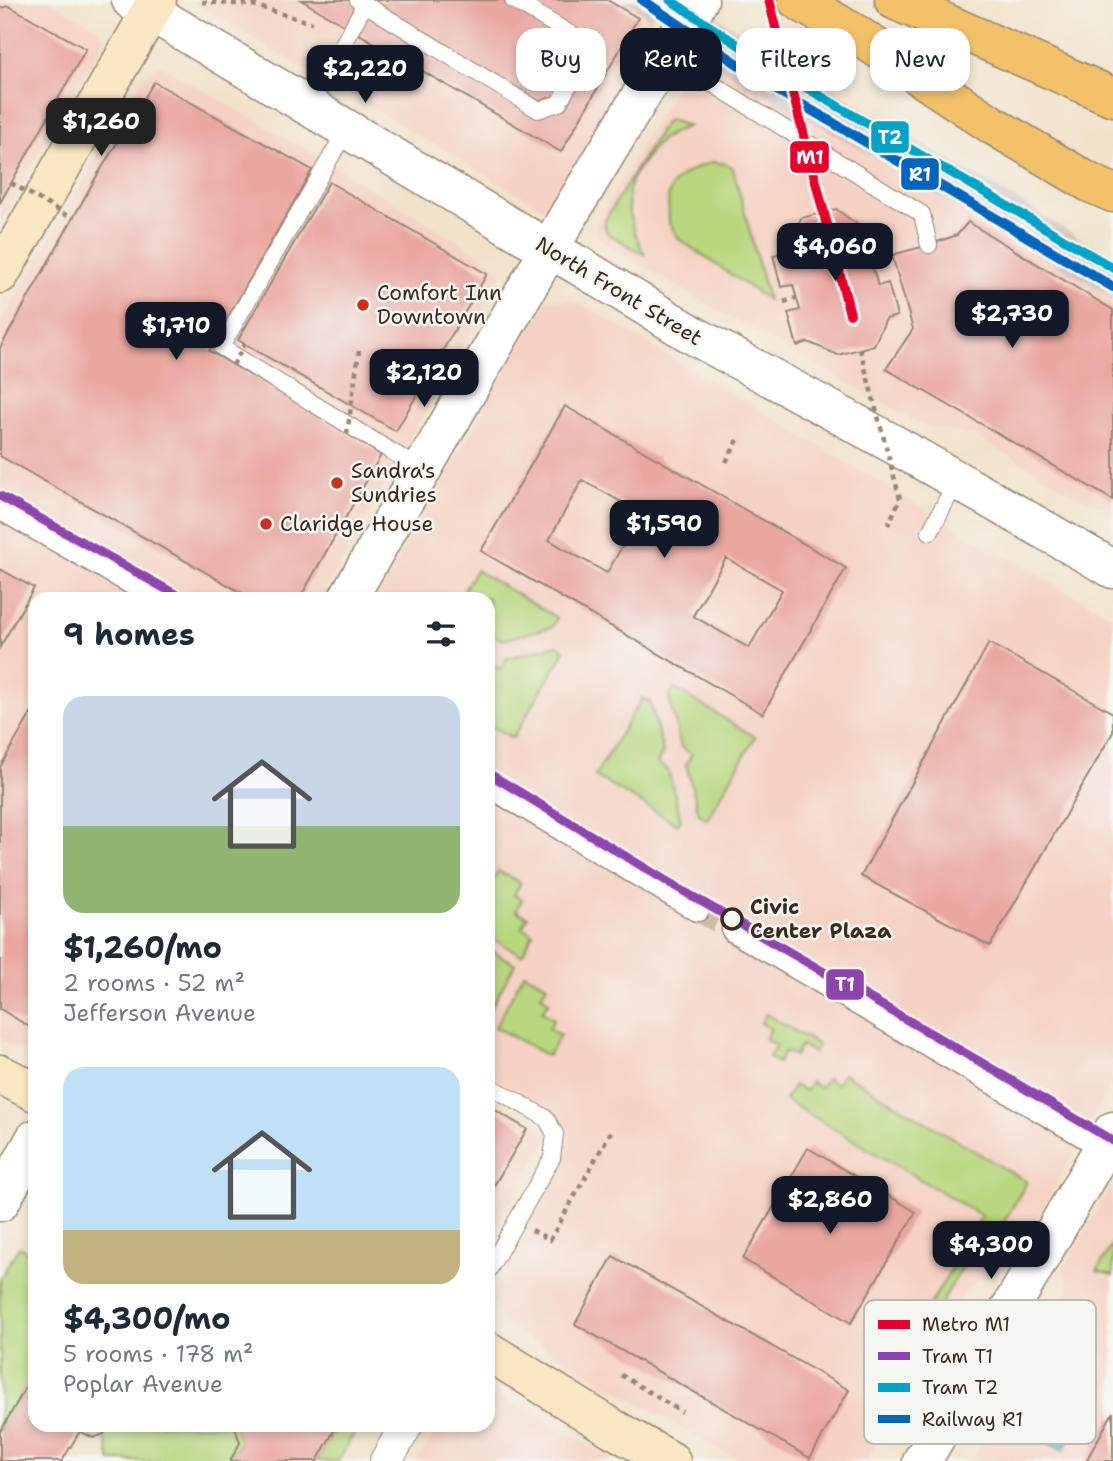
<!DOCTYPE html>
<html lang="en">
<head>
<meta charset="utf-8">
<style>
	:root { --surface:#fff; --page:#f6f6f7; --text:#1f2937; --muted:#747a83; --accent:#111827 }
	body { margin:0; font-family:"Shantell Sans",sans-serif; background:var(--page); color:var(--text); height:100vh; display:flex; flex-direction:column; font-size:26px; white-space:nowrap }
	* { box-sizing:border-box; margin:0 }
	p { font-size:23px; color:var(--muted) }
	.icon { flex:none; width:38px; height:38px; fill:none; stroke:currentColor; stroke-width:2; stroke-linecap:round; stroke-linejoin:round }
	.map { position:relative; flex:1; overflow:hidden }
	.drawer { position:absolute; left:28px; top:592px; width:467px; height:840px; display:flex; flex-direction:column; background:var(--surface); border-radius:21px; box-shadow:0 4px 10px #0003 }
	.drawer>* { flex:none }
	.guide { position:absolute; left:516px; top:28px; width:492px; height:63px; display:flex; gap:14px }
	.price { position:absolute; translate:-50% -60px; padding:0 16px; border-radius:14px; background:var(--accent); color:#fff; font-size:23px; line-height:46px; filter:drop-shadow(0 2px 4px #0008) }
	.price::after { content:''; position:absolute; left:50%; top:42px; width:21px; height:16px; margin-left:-10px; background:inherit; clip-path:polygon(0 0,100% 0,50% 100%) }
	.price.on { background:#222; color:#fff }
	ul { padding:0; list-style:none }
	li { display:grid; align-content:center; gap:14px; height:371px; padding:0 35px }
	li span { display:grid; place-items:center; height:217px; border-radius:21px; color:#555 }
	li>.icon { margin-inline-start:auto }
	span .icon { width:126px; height:126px; fill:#fffc; stroke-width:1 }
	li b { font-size:30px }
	h2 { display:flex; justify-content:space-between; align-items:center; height:84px; padding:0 35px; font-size:30px }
	.pill { padding:0 24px; border-radius:21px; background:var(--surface); box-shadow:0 4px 10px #0003; font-size:24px; line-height:63px }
	.pill.on { background:var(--accent); color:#fff }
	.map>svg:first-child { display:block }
	.built { fill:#f5d2c3 }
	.industrial { fill:#d1bfbd }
	.green { fill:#b8d77e; stroke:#7a804e; stroke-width:2 }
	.water { fill:#4ab7c5; stroke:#427072; stroke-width:2 }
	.building { fill:#eaa7a0; fill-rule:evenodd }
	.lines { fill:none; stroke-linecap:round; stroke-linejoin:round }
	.pedestrian-tunnel { stroke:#cdbda8; stroke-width:24; stroke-dasharray:24 12; stroke-linecap:butt }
	.service-casing { stroke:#968674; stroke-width:18 }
	.pedestrian-casing { stroke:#968674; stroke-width:27 }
	.minor-casing { stroke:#968674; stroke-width:34 }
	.tertiary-casing { stroke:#968674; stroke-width:41 }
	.secondary-casing { stroke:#968674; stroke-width:41 }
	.motorway-casing { stroke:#968674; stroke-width:41 }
	.path { stroke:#968674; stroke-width:4.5; stroke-dasharray:5 5; stroke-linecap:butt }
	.service { stroke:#fff; stroke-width:16 }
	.pedestrian { stroke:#fff; stroke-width:24 }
	.minor { stroke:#fff; stroke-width:32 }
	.tertiary { stroke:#fff; stroke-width:38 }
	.secondary { stroke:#fae7c3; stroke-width:38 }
	.motorway { stroke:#f2c26a; stroke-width:38 }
	.rail-casing { stroke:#3b2a1e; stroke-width:8 }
	.rail { stroke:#f6f6f2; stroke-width:5; stroke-dasharray:16; stroke-linecap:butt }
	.path-bridge { stroke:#968674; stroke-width:4.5; stroke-dasharray:5 5; stroke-linecap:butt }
	.rail-1-casing { stroke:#f6f6f2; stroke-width:16 }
	.rail-1 { stroke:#0065bd; stroke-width:10 }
	.tram-1-casing { stroke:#f6f6f2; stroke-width:14 }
	.tram-2-casing { stroke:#f6f6f2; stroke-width:14 }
	.tram-1 { stroke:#8e44ad; stroke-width:9 }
	.tram-2 { stroke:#03a3c5; stroke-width:9 }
	.metro-1-casing { stroke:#f6f6f2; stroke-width:16 }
	.metro-1 { stroke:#e4002b; stroke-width:10 }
	.poi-dot { fill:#c8321e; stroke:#f6f6f2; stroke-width:2.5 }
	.stop-dot { fill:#f6f6f2; stroke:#3b2a1e; stroke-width:3.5 }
	.labels { text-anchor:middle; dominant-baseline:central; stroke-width:5; stroke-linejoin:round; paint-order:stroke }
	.street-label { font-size:21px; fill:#3b2a1e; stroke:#f6f6f2 }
	.poi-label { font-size:21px; fill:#3b2a1e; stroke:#f6f6f2; text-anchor:start }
	.stop-label { font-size:21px; font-weight:bold; fill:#3b2a1e; stroke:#f6f6f2; text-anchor:start }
	.key { fill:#f6f6f2; stroke:#beb9b2; stroke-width:2 }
	.key-label { font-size:19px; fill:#3b2a1e }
	.line-badge { stroke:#f6f6f2; stroke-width:2.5 }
	.badge-label { font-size:19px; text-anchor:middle; font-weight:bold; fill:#fff }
</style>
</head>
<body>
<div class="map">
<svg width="1113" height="1461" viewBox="0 0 1113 1461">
	<rect width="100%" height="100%" fill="#f6f6f2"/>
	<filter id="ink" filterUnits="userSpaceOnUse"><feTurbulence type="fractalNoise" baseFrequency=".0143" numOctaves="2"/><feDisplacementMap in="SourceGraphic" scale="14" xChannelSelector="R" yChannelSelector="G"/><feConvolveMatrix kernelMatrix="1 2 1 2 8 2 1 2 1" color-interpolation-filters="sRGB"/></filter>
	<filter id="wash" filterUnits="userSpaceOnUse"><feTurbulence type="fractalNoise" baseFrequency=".00686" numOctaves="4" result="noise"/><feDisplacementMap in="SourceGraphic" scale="28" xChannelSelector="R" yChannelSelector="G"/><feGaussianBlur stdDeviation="1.57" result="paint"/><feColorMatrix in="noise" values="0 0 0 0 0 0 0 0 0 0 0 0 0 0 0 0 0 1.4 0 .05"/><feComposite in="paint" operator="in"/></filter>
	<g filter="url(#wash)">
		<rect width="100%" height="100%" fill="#f2e2ca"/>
		<g class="built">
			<polygon points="0,0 49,0 94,26 104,36 100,49 0,222"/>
			<polygon points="196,0 624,0 659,25 549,210 539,206 201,8 195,3"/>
			<polygon points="695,53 1113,297 1113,515 974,436 927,427 777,344 634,261 603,242 598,237 594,226"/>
			<polygon points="160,65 324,160 493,263 500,272 494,289 321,598 35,598 35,1058 0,1039 0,324 144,76"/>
			<polygon points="567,299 585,306 973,538 1113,617 1113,1083 1027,1236 1010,1261 966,1289 866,1461 740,1461 699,1439 504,1324 498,1315 493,1298 495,1285 567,1154 570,1141 565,1123 557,1115 488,1075 488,598 376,598 535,319 548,300"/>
			<polygon points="488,1096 538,1126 546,1134 547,1142 488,1242"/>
			<polygon points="1113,1183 1113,1461 972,1461 1069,1289 1063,1268"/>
			<polygon points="488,1390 607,1456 611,1461 417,1461 439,1425 488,1424"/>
		</g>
		<g class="industrial">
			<polygon points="624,0 661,0 651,19"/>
			<polygon points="714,15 837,93 1113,258 1113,297 695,53"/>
		</g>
		<g class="green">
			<path d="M669,120L688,126C662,137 658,139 643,163C639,168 634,175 631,181C623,207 633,231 644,254L607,233L605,227V220L665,122Z"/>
			<polygon points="712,162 727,164 733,168 768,300 679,239 669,223 668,197 672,185 683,175 698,167"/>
			<polygon points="476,570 557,618 552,627 502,640 491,633 488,638 488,598 459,598"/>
			<polygon points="557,645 565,651 513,738 488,725 488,663 501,669 507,658"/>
			<polygon points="674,688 755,737 707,819 699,814 686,764 692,754 681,747 669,697"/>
			<polygon points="642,698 650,702 663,752 657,763 668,770 681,820 677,824 595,776"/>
			<polygon points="498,871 521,883 514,895 522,899 516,911 528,917 522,927 533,934 522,955 488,936 488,889"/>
			<polygon points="488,949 515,964 488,1013"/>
			<polygon points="524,973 547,985 541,996 549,1001 542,1012 554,1019 549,1029 560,1035 548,1056 495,1027"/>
			<polygon points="766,1014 818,1045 814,1053 801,1045 795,1056 785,1051 778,1063 769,1057 776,1045 765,1039 771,1029 761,1023"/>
			<polygon points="843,1073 1027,1182 989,1248 966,1261 902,1369 896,1363 982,1216 785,1100 794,1085 805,1091 811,1082 820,1088 827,1078 836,1084"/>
			<polygon points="1113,1243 1113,1275 1097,1271"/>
			<polygon points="19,1247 35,1256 35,1371 0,1432 0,1278"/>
			<polygon points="109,1425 234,1425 240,1443 230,1461 111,1461 104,1434"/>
			<polygon points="338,1425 359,1425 338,1461 317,1461"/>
		</g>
		<polygon class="water" points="1073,1388 1093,1399 1063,1451 1043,1440"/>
		<g id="blocks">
			<g class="building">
				<polygon points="301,0 607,0 638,18 561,152"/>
				<polygon points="9,6 86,49 0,203 0,8"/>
				<polygon points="154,82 312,170 209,351 291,399 381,455 300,598 251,598 0,456 0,348 95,179"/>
				<polygon points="329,182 487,274 396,431 238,340"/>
				<polygon points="836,209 862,228 873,225 883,258 871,261 878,286 888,283 897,316 886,319 874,345 838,355 808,342 797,346 788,313 800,310 793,285 781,287 773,255 784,253 801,218"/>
				<polygon points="968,222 1113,310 1113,500 886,369 913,329 892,255 929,245 957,235"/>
				<path d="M565,406L846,568L763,714L481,551ZM582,480L641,513L607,573L549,540ZM726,558L782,590L749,648L693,616Z"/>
				<polygon points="0,569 34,588 0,647"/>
				<polygon points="989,643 1113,713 1113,732 990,946 861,876"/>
				<polygon points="35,707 35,1030 0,1009 0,767"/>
				<polygon points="488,1106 527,1129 488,1196"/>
				<polygon points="808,1148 916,1212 851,1323 743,1259"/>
				<polygon points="613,1256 849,1390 810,1458 575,1324"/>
				<polygon points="35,1371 35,1424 109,1424 104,1434 93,1438 80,1431 62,1461 0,1461 0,1432"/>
				<polygon points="1113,1412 1113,1461 1086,1461"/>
				<polygon points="234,1424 338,1424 317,1461 230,1461 240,1443"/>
			</g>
		</g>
	</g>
	<g filter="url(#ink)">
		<use href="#blocks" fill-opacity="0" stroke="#968674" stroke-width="2"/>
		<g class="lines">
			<polyline class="pedestrian-tunnel" points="697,909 734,930"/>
			<g class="service-casing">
				<g id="service">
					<polyline points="358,0 538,110 559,103 583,60 582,41 513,0"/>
					<polyline points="666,55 922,214 929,245"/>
					<polyline points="309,106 365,4"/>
					<polyline points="347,129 221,347 422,470"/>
					<polyline points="930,532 957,480"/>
					<polyline points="488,1085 546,1118 555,1134 552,1158 488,1271"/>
				</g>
			</g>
			<g class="pedestrian-casing">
				<g id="pedestrian">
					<polyline points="0,507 160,598"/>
					<polyline points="488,784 697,909"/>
					<polyline points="734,930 1113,1152"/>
				</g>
			</g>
			<g class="minor-casing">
				<polyline id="minor" points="386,1461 407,1424"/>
			</g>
			<g class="tertiary-casing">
				<g id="tertiary">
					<polyline points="131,0 524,235 578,265 693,335 895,445 1113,569"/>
					<polyline points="348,598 570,213 699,0"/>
					<polyline points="0,1202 35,1139"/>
					<polyline points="922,1461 1113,1131"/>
				</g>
			</g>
			<g class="secondary-casing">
				<g id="secondary">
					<polyline points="0,274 157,0"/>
					<polyline points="0,1074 35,1092"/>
					<polyline points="488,1351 612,1428 671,1461"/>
				</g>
			</g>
			<g class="motorway-casing">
				<g id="motorway">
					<polyline points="797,0 856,34 994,126 1090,183 1113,193"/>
					<polyline points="894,0 1113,97"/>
				</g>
			</g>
			<g class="path">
				<polyline points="202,2 253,5 312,23"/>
				<polyline points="784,302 796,298"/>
				<polyline points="726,462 739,438"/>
				<polyline points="532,1230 550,1240 613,1128"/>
				<polyline points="1072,1308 1080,1313"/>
				<polyline points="621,1375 682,1412"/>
			</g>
			<use href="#service" class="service"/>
			<use href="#pedestrian" class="pedestrian"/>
			<use href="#minor" class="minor"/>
			<use href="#tertiary" class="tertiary"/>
			<use href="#secondary" class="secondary"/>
			<use href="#motorway" class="motorway"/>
			<g class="rail-casing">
				<polyline id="rail" points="769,0 850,314"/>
			</g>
			<use href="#rail" class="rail"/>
			<g class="path-bridge">
				<polyline points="765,0 820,213"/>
				<polyline points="11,183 73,219"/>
				<polyline points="860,349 900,499 888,525"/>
				<polyline points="233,365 245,344"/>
				<polyline points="347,434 359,351"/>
			</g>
			<g class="rail-1-casing">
				<polyline id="rail-1" points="642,0 777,90 1113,287"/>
			</g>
			<use href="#rail-1" class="rail-1"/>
			<g class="tram-1-casing">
				<g id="tram-1">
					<polyline points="0,496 182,598"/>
					<polyline points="488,773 678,888 982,1063 1113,1141"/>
				</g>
			</g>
			<g class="tram-2-casing">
				<polyline id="tram-2" points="670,0 783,74 1113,268"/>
			</g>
			<use href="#tram-1" class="tram-1"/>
			<use href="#tram-2" class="tram-2"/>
			<g class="metro-1-casing">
				<polyline id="metro-1" points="769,0 850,314"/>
			</g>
			<use href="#metro-1" class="metro-1"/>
		</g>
	</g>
	<g class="poi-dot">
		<circle cx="363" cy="305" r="7"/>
		<circle cx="337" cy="483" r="7"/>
		<circle cx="266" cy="524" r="7"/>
	</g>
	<circle class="stop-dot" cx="732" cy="919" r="10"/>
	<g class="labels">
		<g class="street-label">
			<text transform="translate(619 291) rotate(31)">North Front Street</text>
		</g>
		<g class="poi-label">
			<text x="377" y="293">Comfort Inn<tspan x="377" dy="24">Downtown</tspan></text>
			<text x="351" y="471">Sandra's<tspan x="351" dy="24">Sundries</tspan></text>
			<text x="280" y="524">Claridge House</text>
		</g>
		<g class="stop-label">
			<text x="750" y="907">Civic<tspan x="750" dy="24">Center Plaza</tspan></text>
		</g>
	</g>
	<rect x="864" y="1300" width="232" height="144" rx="10" class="key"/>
	<rect x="878" y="1320" width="32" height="9" fill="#e4002b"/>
	<rect x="878" y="1352" width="32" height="8" fill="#8e44ad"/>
	<rect x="878" y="1383" width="32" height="9" fill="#03a3c5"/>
	<rect x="878" y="1415" width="32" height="8" fill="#0065bd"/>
	<g class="key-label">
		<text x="922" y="1331">Metro M1</text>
		<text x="922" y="1363">Tram T1</text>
		<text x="922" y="1394">Tram T2</text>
		<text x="922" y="1426">Railway R1</text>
	</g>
	<g class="line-badge">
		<rect x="870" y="120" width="40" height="34" rx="7" fill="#03a3c5"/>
		<rect x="789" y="140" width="41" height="34" rx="7" fill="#e4002b"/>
		<rect x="900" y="157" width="40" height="34" rx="7" fill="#0065bd"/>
		<rect x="825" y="968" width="40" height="33" rx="7" fill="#8e44ad"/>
	</g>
	<g class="badge-label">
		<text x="890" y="144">T2</text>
		<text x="810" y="164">M1</text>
		<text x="920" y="181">R1</text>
		<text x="845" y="991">T1</text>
	</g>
</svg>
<b class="price" style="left:365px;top:105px">$2,220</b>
<b class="price on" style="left:101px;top:158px">$1,260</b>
<b class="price" style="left:835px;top:283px">$4,060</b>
<b class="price" style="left:1012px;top:350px">$2,730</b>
<b class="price" style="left:176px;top:362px">$1,710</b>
<b class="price" style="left:424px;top:409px">$2,120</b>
<b class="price" style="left:664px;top:560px">$1,590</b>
<b class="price" style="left:830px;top:1236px">$2,860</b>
<b class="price" style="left:991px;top:1281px">$4,300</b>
<div class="guide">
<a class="pill">Buy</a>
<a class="pill on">Rent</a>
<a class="pill">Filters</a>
<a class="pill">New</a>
</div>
<section class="drawer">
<h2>9 homes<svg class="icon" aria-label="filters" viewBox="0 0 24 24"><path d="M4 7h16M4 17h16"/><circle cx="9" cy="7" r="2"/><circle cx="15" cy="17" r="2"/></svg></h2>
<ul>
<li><span style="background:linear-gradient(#c9d6e8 60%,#8fb573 0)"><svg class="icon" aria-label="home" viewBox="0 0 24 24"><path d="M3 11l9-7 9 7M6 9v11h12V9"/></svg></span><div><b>$1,260/mo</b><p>2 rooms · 52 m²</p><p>Jefferson Avenue</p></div></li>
<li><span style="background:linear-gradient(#bfe0f5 75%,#c2b280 0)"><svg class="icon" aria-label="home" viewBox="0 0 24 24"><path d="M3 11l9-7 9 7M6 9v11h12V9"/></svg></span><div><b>$4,300/mo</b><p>5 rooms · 178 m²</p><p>Poplar Avenue</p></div></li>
</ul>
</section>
</div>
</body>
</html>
